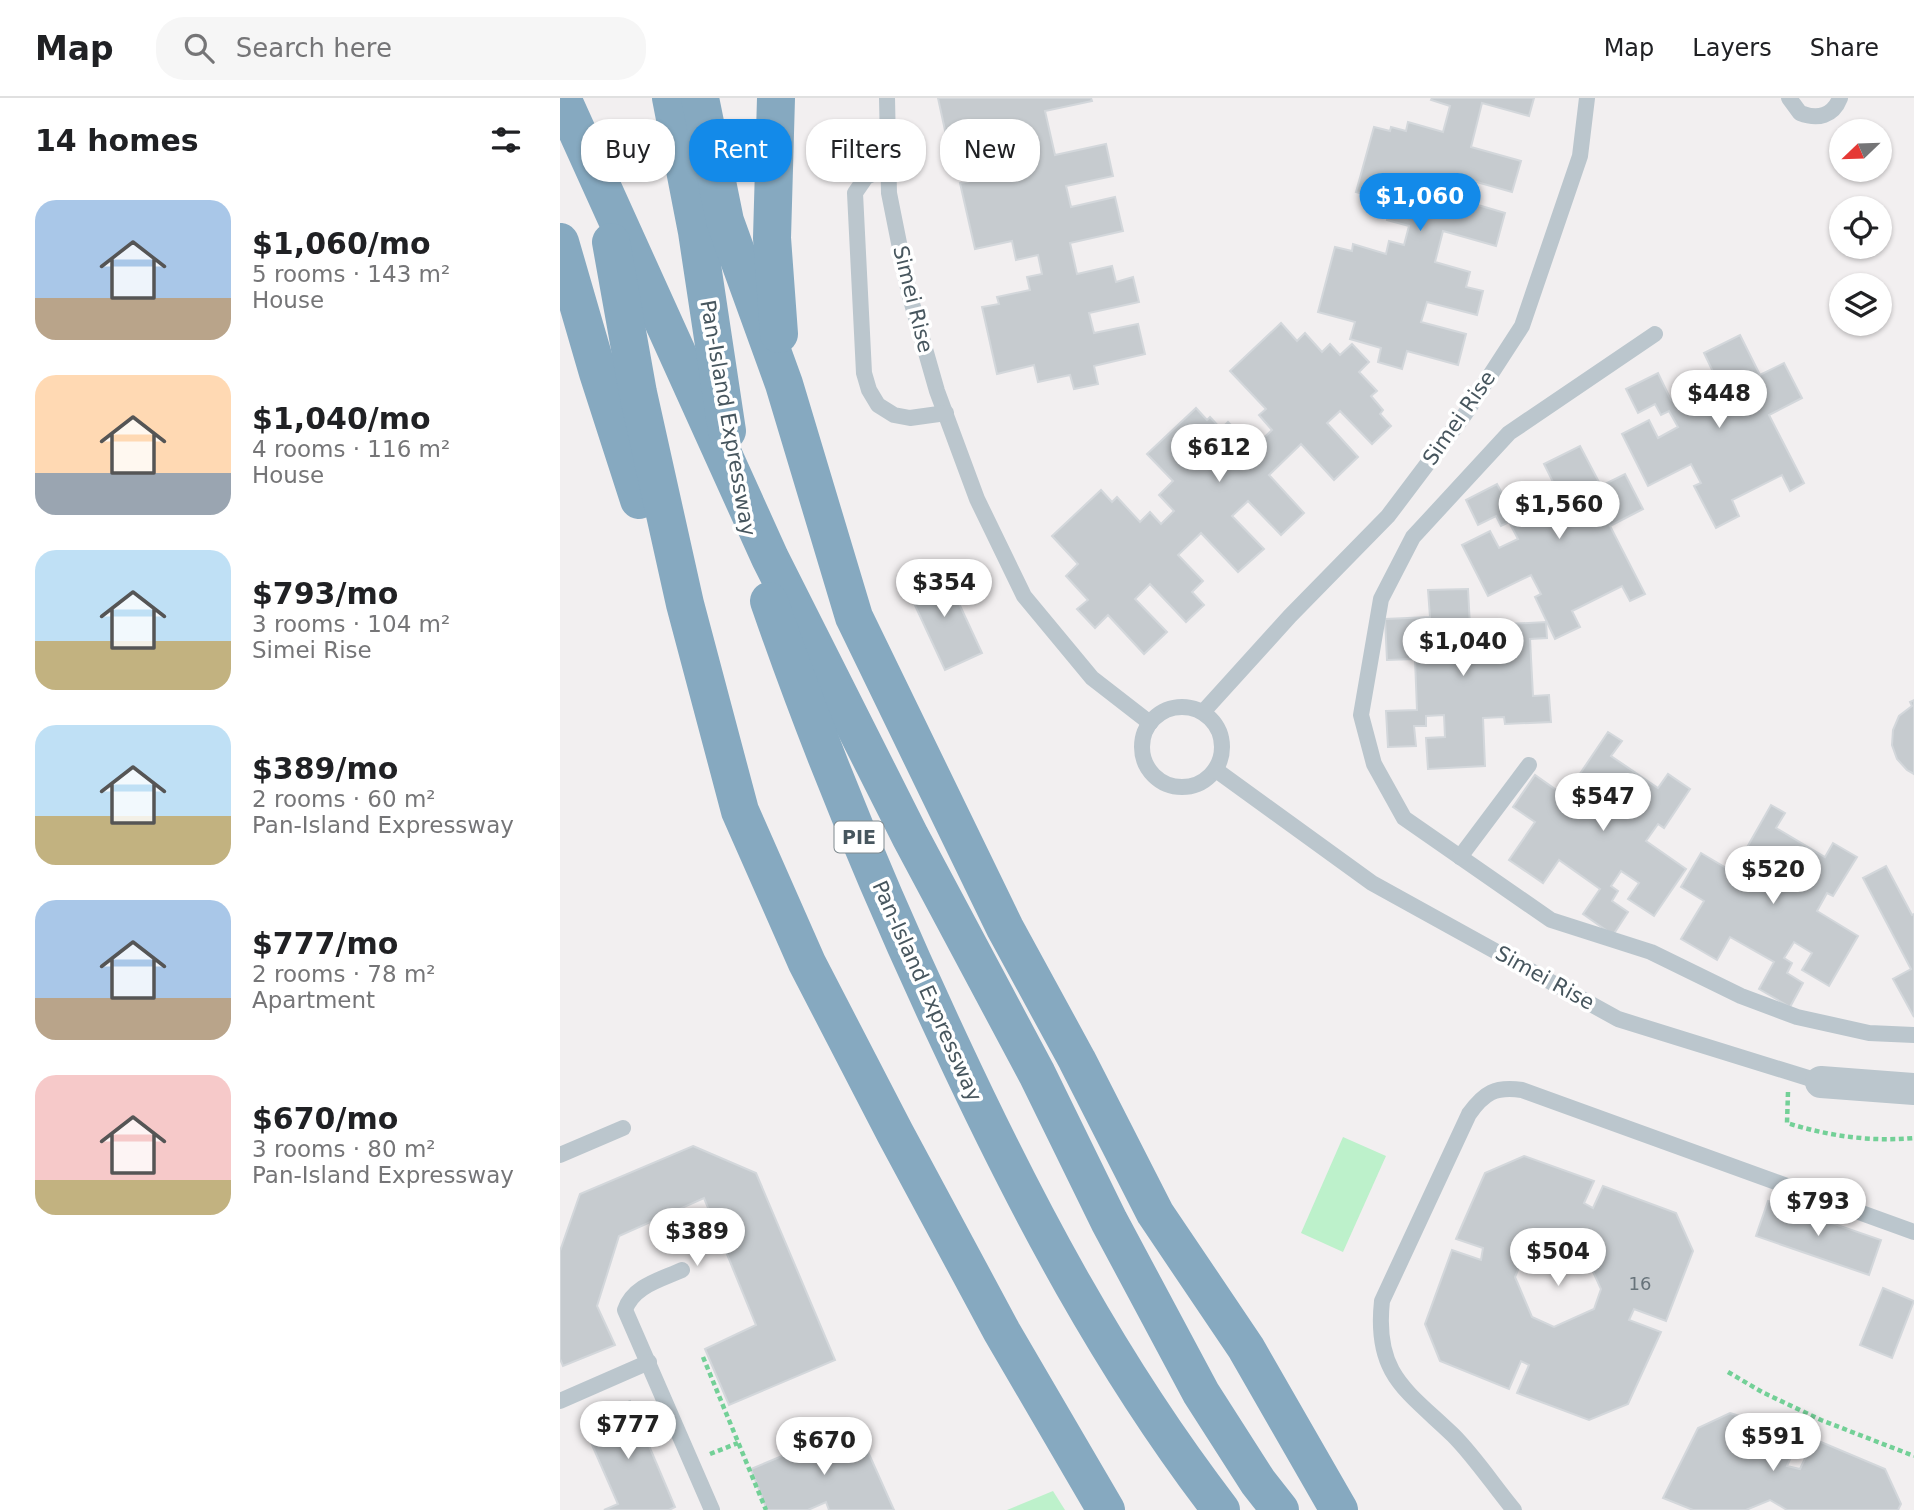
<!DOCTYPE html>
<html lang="en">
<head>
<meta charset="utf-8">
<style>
	:root { --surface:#fff; --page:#f6f6f6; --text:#202124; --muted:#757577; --line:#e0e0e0; --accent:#138ae9 }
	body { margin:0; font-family:"DejaVu Sans",sans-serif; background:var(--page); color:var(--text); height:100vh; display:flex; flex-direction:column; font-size:26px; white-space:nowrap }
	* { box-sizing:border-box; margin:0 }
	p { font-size:23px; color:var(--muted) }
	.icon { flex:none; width:38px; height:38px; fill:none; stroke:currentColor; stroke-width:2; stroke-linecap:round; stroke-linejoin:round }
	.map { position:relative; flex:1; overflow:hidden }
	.details { display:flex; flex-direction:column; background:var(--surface); width:560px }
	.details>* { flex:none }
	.top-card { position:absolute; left:21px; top:21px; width:665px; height:63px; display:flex; gap:14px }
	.needle { width:46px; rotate:247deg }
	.tools { position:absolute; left:1269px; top:21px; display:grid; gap:14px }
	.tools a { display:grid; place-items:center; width:63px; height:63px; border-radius:50%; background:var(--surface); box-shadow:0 2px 5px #0004; font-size:35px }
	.price { position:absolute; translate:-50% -60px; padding:0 16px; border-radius:24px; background:#fff; color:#222; font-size:23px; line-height:46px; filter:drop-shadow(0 2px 4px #0008) }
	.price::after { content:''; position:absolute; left:50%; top:42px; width:21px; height:16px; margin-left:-10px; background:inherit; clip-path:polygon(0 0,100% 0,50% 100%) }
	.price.current { background:var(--accent); color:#fff }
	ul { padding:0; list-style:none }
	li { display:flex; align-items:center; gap:21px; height:175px; padding:0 35px }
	li span { display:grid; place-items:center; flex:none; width:196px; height:140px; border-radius:21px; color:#555 }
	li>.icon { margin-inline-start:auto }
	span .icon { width:84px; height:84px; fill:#fffc; stroke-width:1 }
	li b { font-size:30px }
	h2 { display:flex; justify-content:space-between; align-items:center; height:84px; padding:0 35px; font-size:30px }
	.chip { padding:0 24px; border-radius:28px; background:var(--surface); box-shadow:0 2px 5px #0004; font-size:24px; line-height:63px }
	.chip.current { background:var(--accent); color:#fff }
	header { display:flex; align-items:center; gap:42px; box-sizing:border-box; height:98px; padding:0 35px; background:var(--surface); border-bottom:2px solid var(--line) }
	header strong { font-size:33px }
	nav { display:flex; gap:38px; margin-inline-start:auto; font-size:24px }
	.search { width:490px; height:63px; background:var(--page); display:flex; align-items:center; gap:18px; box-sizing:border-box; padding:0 24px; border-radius:28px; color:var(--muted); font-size:26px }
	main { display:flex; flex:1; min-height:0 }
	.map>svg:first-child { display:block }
	.green { fill:#bdf1cb }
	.building { fill:#c6cbcf; stroke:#d3d7db; stroke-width:2; fill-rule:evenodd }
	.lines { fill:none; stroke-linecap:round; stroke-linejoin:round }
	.path { stroke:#73d097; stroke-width:4.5; stroke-dasharray:5 3.5; stroke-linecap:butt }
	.service { stroke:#bbc6cd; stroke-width:16 }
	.minor { stroke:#bbc6cd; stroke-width:32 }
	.motorway { stroke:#86a9c0; stroke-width:38 }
	.labels { text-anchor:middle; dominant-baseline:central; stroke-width:7; stroke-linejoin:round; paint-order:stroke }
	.number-label { font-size:18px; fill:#67737a }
	.shield { fill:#fff; stroke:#7e898e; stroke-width:2 }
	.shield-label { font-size:19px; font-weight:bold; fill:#47565e }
	.street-label { font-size:21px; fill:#47565e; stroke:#fff }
</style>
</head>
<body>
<header>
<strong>Map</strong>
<div class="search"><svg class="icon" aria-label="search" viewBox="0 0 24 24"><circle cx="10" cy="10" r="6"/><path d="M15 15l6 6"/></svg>Search here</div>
<nav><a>Map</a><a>Layers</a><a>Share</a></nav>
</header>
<main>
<section class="details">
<h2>14 homes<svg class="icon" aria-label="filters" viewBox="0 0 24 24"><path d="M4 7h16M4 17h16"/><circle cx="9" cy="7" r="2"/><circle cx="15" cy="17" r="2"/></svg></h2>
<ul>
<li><span style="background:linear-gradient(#a9c7e8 70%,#b9a48a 0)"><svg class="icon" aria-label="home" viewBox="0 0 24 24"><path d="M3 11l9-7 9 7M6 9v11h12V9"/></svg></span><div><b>$1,060/mo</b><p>5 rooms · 143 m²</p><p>House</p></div></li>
<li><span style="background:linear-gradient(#ffd9b3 70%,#9aa5b1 0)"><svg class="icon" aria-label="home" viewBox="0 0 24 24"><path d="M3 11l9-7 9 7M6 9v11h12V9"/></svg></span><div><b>$1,040/mo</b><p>4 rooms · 116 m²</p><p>House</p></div></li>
<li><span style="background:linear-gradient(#bfe0f5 65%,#c2b280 0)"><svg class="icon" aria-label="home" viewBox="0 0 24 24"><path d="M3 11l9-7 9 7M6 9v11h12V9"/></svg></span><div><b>$793/mo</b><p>3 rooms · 104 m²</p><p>Simei Rise</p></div></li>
<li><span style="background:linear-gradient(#bfe0f5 65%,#c2b280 0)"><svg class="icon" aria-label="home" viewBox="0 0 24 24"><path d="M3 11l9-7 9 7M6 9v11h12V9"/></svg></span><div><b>$389/mo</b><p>2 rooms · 60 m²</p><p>Pan-Island Expressway</p></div></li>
<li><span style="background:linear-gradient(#a9c7e8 70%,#b9a48a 0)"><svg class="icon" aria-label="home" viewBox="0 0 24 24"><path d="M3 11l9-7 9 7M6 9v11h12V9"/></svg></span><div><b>$777/mo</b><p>2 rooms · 78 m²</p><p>Apartment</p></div></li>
<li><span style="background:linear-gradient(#f6c9c9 75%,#c2b280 0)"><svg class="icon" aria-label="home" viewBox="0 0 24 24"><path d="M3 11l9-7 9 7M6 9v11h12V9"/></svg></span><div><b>$670/mo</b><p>3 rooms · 80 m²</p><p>Pan-Island Expressway</p></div></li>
</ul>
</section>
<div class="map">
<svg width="1354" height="1412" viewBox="0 0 1354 1412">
	<rect width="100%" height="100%" fill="#f2eff0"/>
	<g class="green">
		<polygon points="783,1039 826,1058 783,1154 741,1135"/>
		<polygon points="493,1393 505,1412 447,1412"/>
	</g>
	<g class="building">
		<polygon points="378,0 531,0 532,3 485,13 495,57 546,46 553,78 506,88 511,109 555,99 563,133 510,145 517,176 552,168 556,184 573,179 579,204 529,215 534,235 578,226 585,256 534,268 538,286 514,291 510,277 478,284 474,267 437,276 422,209 439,206 437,199 470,192 467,179 482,176 478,157 456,162 452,143 415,151 400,85 416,82 415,78 431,74 428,65 463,57 458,30 439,35 437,26 386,37"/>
		<polygon points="872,0 974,0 969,18 922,5 911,49 961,63 952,94 906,81 901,102 945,115 936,148 883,133 875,164 910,174 906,189 923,193 917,217 867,204 861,224 906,236 898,267 847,253 842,271 818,264 821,250 790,241 795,224 758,214 775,149 792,153 793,146 826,156 829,143 844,147 849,128 827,122 832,104 796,94 814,29 830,33 831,29 846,33 848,24 883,34 890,8 871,2"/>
		<polygon points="721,225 737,243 745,235 762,254 770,246 780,257 792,246 809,264 799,274 817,293 811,298 823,312 820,316 831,328 812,346 780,313 767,325 798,359 774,382 741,346 709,377 744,415 721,437 688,403 672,418 704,451 678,474 641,435 618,457 643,483 632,494 644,507 626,524 590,486 575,501 607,534 584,556 548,517 535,530 517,511 528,502 506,478 518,466 492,438 541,392 552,404 557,399 580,424 590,414 601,426 614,413 599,397 613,383 587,356 636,310 647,322 650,319 661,331 668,324 693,350 712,332 699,317 706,311 670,273"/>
		<polygon points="1180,237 1200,277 1224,265 1242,300 1209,317 1244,385 1230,393 1222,377 1172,402 1179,418 1156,430 1134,388 1141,385 1131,366 1088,388 1062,336 1089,322 1098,340 1118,329 1109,313 1101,317 1095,306 1078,315 1066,291 1098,275 1111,302 1156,280 1144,255"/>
		<polygon points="1020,348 1041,388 1065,376 1083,411 1050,428 1085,496 1070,503 1062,488 1012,513 1020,529 995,541 975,499 981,496 971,477 928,498 902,447 930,433 939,450 958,441 949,424 941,428 936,418 918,427 906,402 937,386 952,413 996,390 984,366"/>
		<polygon points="383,471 422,555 385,572 346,488"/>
		<polygon points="908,491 910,528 986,524 987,540 970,541 973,598 989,597 991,624 945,626 944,619 923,620 925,668 868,671 866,640 885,639 884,617 866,618 866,628 854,628 856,648 828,649 826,613 857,612 855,561 827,562 825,521 870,519 868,492"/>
		<polygon points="1354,602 1354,676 1347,672 1337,661 1332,647 1333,632 1339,618 1352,608 1350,604"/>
		<polygon points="1048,634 1062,643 1051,658 1098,690 1108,676 1130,691 1104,730 1098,726 1086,743 1126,771 1094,818 1068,801 1079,785 1061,773 1051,788 1058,793 1052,803 1068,814 1053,837 1023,816 1040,791 999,762 983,785 949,762 975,724 953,709 975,677 1005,698"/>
		<polygon points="1211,707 1225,715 1216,730 1265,759 1273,745 1297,759 1273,798 1267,795 1257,813 1298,838 1269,888 1242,872 1252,855 1234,844 1224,860 1232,865 1227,875 1243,885 1230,909 1199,891 1214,864 1170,839 1157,862 1121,841 1144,803 1121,789 1141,755 1173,774"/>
		<polygon points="1326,768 1352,817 1354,816 1354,919 1333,881 1351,871 1303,780"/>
		<polygon points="133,1048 196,1075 275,1262 169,1307 145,1251 196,1227 144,1100 59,1138 37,1208 55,1247 3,1268 0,1261 0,1153 20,1096"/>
		<path d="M964,1058L1034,1083L1024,1105L1033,1110L1043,1088L1116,1115L1133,1153L1106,1223L1074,1211L1069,1222L1101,1234L1068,1306L1029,1322L957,1295L969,1267L961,1263L949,1291L880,1263L865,1226L892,1152L921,1162L923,1150L896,1141L925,1075ZM1006,1141L1022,1150L1041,1191L1034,1211L994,1229L972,1219L955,1179L964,1158Z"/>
		<polygon points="1208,1103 1321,1142 1309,1177 1196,1138"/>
		<polygon points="1323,1190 1354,1203 1332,1260 1300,1247"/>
		<polygon points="70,1303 115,1409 109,1412 44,1412 58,1406 22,1324"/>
		<polygon points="1170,1315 1241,1337 1227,1368 1240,1371 1254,1341 1325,1371 1341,1406 1338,1412 1227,1412 1210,1402 1186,1412 1133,1412 1103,1400 1138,1330"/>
		<polygon points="296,1327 334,1412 269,1412 266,1404 248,1412 207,1412 191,1371"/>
	</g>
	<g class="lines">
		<g class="path">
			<path d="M1228,994L1227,1025C1269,1038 1310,1044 1354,1040"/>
			<polyline points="143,1259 206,1412"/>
			<polyline points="1168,1274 1202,1294 1261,1322 1354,1358"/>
			<polyline points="150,1356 178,1345"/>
		</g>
		<g class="service">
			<polyline points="327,0 329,95 349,195 377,293 417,401 464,498 532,580 590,625"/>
			<path d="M1229,0L1240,15C1258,22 1273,18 1280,0"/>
			<polyline points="328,69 306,79 295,95 304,275 309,292 318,307 334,317 350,320 386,315"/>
			<polyline points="1095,236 949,335 853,439 821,501 801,617 814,666 844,720 991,822 1091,854 1181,898 1237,919 1309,935 1354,937"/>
			<circle cx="622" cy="649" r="40"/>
			<polyline points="643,614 730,518 828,418 905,316 962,228 1020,58 1027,0"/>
			<polyline points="656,672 812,785 1058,921 1261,984"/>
			<polyline points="900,759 969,667"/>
			<polyline points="0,1057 63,1030"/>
			<path d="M122,1172C100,1182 73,1188 65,1212L152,1412"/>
			<polyline points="0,1303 89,1264"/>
			<path d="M954,1412C934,1388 915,1359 893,1337C846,1292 814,1276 822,1203L909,1016C924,995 935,988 962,992L1354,1134"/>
		</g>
		<polyline class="minor" points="1261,984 1354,991"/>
		<g class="motorway">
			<polyline points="2,0 210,460 350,738 477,976 549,1123 641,1295 698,1384 720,1412"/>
			<polyline points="111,0 137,134 167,333"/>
			<polyline points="140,0 165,123 224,286 294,519 445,830 517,962 595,1115 686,1250 779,1412"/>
			<polyline points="216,0 212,140 219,236"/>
			<polyline points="0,144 38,275 79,402"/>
			<polyline points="51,144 78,295 125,506 180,713 247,865 335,1035 442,1234 546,1412"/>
			<path d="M209,503C261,654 323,802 391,947C467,1110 551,1269 661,1412"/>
		</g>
	</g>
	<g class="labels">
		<g class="number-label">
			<text x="1080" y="1185">16</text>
		</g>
		<rect class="shield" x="274.5" y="723.5" width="49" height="31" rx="5"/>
		<g class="shield-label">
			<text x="299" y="739">PIE</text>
		</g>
		<g class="street-label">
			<text transform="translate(353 201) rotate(76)">Simei Rise</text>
			<text transform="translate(168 320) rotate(80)">Pan-Island Expressway</text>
			<text transform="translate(899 320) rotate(-55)">Simei Rise</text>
			<text transform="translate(985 880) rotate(29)">Simei Rise</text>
			<text transform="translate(367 893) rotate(66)">Pan-Island Expressway</text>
		</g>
	</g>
</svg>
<div class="tools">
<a><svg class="needle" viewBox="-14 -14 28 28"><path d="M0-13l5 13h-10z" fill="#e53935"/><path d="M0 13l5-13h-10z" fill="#757577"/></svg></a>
<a><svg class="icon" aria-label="locate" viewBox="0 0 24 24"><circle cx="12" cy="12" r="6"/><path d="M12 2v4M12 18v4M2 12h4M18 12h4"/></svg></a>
<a><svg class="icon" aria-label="layers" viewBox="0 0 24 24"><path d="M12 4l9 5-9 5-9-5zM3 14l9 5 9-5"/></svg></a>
</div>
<b class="price current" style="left:860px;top:135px">$1,060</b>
<b class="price" style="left:1159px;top:332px">$448</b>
<b class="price" style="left:659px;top:386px">$612</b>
<b class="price" style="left:999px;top:443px">$1,560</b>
<b class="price" style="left:384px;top:521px">$354</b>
<b class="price" style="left:903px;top:580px">$1,040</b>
<b class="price" style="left:1043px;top:735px">$547</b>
<b class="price" style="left:1213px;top:808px">$520</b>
<b class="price" style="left:1258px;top:1140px">$793</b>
<b class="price" style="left:137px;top:1170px">$389</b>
<b class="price" style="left:998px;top:1190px">$504</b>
<b class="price" style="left:68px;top:1363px">$777</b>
<b class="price" style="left:1213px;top:1375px">$591</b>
<b class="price" style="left:264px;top:1379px">$670</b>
<div class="top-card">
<a class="chip">Buy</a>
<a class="chip current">Rent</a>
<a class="chip">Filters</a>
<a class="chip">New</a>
</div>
</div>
</main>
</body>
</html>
